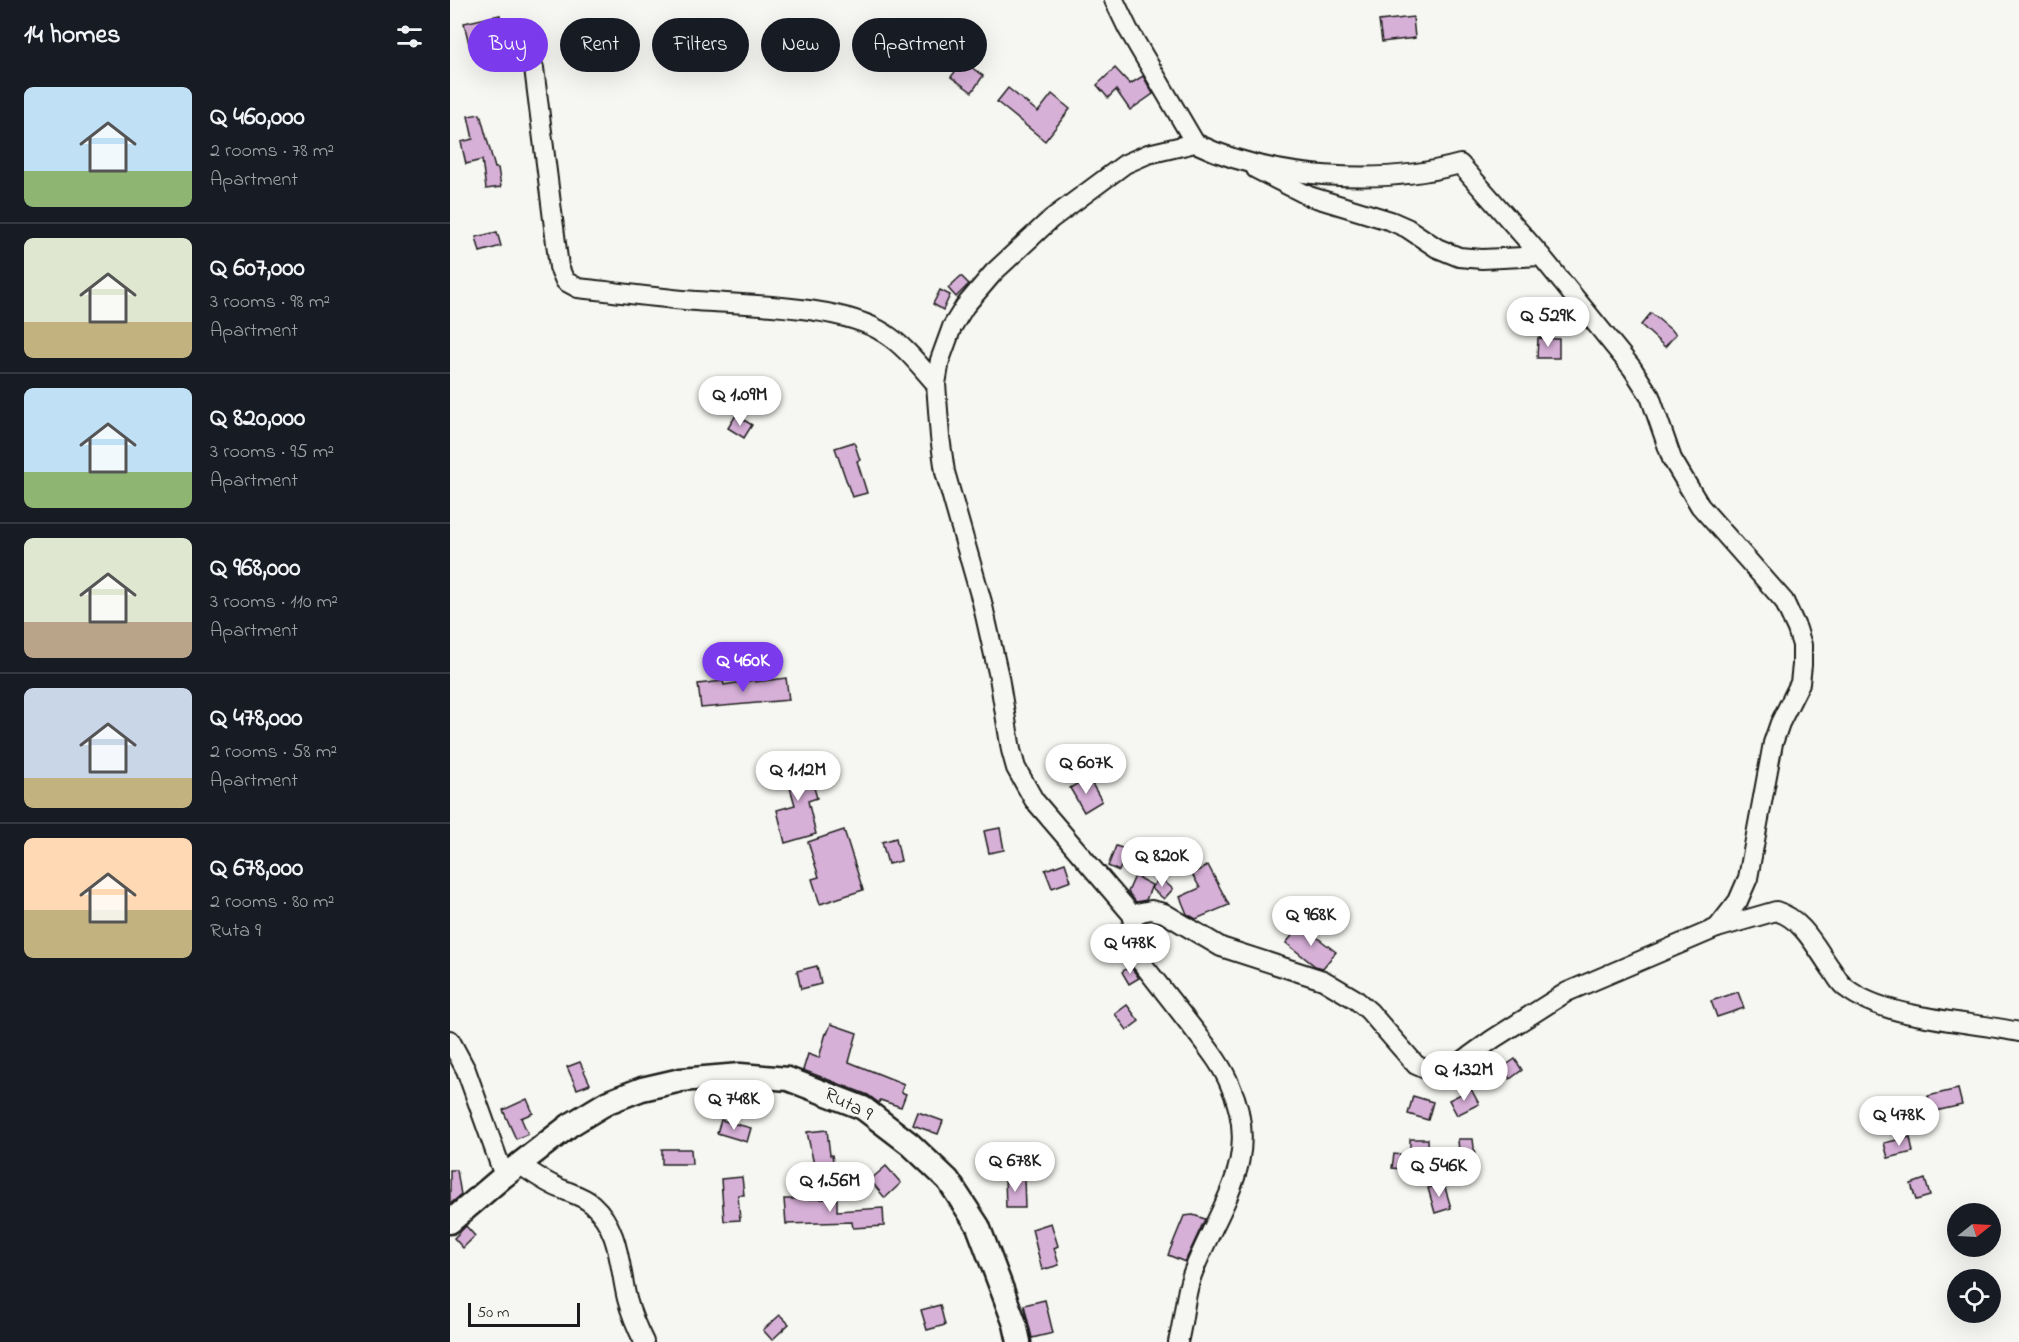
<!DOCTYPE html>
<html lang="en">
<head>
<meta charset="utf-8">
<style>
	:root { --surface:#171b24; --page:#20242c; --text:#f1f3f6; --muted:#9ea1a6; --line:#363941; --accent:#7c3aed }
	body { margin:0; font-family:"Indie Flower",sans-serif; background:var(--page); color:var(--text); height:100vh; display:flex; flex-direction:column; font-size:22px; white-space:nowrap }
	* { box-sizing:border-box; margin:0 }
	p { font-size:20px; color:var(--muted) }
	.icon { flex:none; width:33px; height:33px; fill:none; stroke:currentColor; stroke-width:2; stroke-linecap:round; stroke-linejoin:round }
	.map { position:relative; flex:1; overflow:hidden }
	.sheet { display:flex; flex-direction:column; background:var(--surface); width:450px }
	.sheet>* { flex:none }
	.banner { position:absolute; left:18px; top:18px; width:570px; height:54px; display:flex; gap:12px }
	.needle { width:39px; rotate:72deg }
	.fabs { position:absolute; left:1497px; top:1203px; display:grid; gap:12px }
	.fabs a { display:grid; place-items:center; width:54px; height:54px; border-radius:50%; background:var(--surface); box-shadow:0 6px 24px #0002; font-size:30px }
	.scale { position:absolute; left:18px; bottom:15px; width:112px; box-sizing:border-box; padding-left:6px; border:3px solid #1c1c1c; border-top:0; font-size:16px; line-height:21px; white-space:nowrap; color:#1c1c1c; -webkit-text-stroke:4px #f6f6f2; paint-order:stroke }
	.price { position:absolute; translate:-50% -51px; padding:0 14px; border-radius:21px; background:#fff; color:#222; font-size:20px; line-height:39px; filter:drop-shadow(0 2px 3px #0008) }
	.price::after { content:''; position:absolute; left:50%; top:36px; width:18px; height:14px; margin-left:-9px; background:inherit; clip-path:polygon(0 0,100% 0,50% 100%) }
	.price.current { background:var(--accent); color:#fff }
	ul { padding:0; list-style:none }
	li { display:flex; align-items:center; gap:18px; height:150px; padding:0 24px }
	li+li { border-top:2px solid var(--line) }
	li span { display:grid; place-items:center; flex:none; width:168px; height:120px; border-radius:9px; color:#555 }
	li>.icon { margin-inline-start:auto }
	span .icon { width:72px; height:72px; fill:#fffc; stroke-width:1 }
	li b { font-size:26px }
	h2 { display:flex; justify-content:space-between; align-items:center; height:72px; padding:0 24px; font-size:26px }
	.chip { padding:0 21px; border-radius:27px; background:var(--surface); box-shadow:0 6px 24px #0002; font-size:21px; line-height:54px }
	.chip.current { background:var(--accent); color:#fff }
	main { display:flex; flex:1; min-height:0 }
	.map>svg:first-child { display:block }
	.building { fill:#d7b0d8; stroke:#1c1c1c; stroke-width:1.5 }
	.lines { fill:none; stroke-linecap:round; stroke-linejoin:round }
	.minor-casing { stroke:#1c1c1c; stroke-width:22 }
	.major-casing { stroke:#1c1c1c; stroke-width:27 }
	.minor { stroke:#f6f6f2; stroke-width:18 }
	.major { stroke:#f6f6f2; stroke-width:22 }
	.labels { text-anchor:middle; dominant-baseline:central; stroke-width:4.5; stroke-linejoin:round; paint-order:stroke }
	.street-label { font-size:20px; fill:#1c1c1c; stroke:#f6f6f2 }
</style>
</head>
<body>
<main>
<section class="sheet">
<h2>14 homes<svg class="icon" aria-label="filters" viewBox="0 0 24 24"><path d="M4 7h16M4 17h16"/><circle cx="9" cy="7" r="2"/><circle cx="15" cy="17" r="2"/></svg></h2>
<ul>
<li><span style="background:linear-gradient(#bfe0f5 70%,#8fb573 0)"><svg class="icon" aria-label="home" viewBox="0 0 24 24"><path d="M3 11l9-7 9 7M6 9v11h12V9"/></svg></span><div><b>Q 460,000</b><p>2 rooms · 78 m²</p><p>Apartment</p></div></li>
<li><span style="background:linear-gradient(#dfe7d0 70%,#c2b280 0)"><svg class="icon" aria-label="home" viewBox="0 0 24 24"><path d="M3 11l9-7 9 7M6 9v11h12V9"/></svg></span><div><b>Q 607,000</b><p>3 rooms · 98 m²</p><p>Apartment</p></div></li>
<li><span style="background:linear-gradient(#bfe0f5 70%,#8fb573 0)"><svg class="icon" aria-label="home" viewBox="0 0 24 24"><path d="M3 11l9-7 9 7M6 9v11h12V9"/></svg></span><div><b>Q 820,000</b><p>3 rooms · 95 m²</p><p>Apartment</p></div></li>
<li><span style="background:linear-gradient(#dfe7d0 70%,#b9a48a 0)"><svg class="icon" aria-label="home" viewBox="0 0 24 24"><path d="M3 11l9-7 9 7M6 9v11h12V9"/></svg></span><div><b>Q 968,000</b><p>3 rooms · 110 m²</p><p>Apartment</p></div></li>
<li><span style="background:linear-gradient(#c9d6e8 75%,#c2b280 0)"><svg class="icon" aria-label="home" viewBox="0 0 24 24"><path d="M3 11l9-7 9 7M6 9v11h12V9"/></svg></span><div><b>Q 478,000</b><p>2 rooms · 58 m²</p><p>Apartment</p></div></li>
<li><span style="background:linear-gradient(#ffd9b3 60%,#c2b280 0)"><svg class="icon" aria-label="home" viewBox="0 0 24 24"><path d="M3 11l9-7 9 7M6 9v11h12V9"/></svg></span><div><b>Q 678,000</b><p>2 rooms · 80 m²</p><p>Ruta 9</p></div></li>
</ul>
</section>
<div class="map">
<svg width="1569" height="1342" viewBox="0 0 1569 1342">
	<rect width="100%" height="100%" fill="#f6f6f2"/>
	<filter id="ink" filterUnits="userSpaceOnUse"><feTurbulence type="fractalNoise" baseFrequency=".0167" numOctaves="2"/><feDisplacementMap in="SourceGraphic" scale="12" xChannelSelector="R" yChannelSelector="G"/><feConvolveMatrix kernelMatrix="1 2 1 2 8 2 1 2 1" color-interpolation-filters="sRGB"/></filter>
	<g filter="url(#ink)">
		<g class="building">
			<polygon points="50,15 55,41 20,48 14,23"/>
			<polygon points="963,17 965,38 932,42 929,21"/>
			<polygon points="513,61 533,76 522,92 501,77"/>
			<polygon points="665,68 680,84 693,76 703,94 680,110 666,90 658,98 647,85"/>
			<polygon points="558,88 588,112 602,94 620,109 595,141 547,102"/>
			<polygon points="30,114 45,168 48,168 51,187 36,189 32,160 16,164 11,142 23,139 18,116"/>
			<polygon points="47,232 51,246 30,252 26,237"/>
			<polygon points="511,276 519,284 506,297 498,288"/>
			<polygon points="490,290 500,295 493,310 483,304"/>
			<polygon points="1201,313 1226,334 1215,347 1191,325"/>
			<polygon points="1088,338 1109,339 1109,358 1087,358"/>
			<polygon points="286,415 302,425 294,438 278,428"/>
			<polygon points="404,442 410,460 407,461 417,493 402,497 385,448"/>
			<polygon points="336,678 339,700 251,708 248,684 273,681 274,685 305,680 305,682"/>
			<polygon points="355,757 367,798 358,801 366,834 335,843 327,810 345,805 333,763"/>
			<polygon points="638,777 652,801 634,812 620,788"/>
			<polygon points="550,828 554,850 539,853 534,831"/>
			<polygon points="394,830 413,890 370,904 362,879 369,877 358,842"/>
			<polygon points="446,838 451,861 438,864 432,842"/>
			<polygon points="666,846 678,850 669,871 658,866"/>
			<polygon points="615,863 621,881 602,888 595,870"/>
			<polygon points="758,865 779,905 746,919 737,914 730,897 750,888 742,874"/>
			<polygon points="685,876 702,885 696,900 686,902 678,892"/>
			<polygon points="710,878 723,889 714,899 701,888"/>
			<polygon points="851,925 886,952 873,968 865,966 836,943"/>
			<polygon points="367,966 371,984 351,989 347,971"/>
			<polygon points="680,966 689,978 679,984 672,972"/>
			<polygon points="1288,992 1294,1008 1267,1017 1261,1001"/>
			<polygon points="677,1005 689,1021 677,1030 665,1014"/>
			<polygon points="381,1024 407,1033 399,1062 454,1084 451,1092 456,1094 451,1107 430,1100 429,1103 418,1095 353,1070 358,1054 369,1058 376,1033 377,1034"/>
			<polygon points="1065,1059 1072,1070 1060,1079 1052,1068"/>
			<polygon points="130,1062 140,1084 127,1089 117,1067"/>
			<polygon points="1021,1089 1029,1104 1007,1115 999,1100"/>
			<polygon points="1508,1089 1512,1105 1481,1112 1478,1096"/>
			<polygon points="963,1096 983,1102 978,1120 958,1114"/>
			<polygon points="77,1099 83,1113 71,1118 78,1134 66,1139 53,1110"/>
			<polygon points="468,1112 493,1121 488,1134 463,1125"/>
			<polygon points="271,1120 301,1128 297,1142 267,1133"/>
			<polygon points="377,1130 380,1155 382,1155 385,1175 367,1179 357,1132"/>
			<polygon points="1460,1137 1463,1152 1438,1158 1434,1143"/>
			<polygon points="960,1139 978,1139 979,1172 961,1172 961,1170 942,1168 944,1154 960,1156"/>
			<polygon points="1008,1139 1023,1139 1026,1166 1010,1168"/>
			<polygon points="212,1149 241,1149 242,1164 212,1164"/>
			<polygon points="436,1166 451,1183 435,1198 420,1180"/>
			<polygon points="0,1170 7,1170 11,1195 0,1204"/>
			<polygon points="292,1177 294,1195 288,1195 290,1220 274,1221 271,1179"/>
			<polygon points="555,1178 574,1178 575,1208 556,1208"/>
			<polygon points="1475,1179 1480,1196 1466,1200 1461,1184"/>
			<polygon points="994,1184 1001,1208 985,1213 978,1188"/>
			<polygon points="334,1199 387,1199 387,1211 433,1208 434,1226 403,1228 402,1222 336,1224"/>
			<polygon points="743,1215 755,1219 735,1262 718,1255 734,1216"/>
			<polygon points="601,1223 608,1246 604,1248 609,1265 592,1270 582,1229"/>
			<polygon points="16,1226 25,1236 13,1248 4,1238"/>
			<polygon points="595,1300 603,1333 582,1338 574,1305"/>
			<polygon points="490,1305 495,1325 477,1330 471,1310"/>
			<polygon points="330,1315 339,1324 322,1340 313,1330"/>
		</g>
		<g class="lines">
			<g class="minor-casing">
				<g id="minor">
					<path d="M664,0L678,29L745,143C820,179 931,186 1010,164L1091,256L1182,368L1200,396L1222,459L1250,506L1334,601L1347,629L1352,645V665L1350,683L1330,723L1323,743L1298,878L1288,901L1267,928"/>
					<path d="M84,68L109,267L115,281L128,288C167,292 207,298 246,301C297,305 392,305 434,333C455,346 470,366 486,384"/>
					<polyline points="806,169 859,196 941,221 957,228 987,248 1009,257 1032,259 1091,256"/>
					<polyline points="684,917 584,800 566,768 561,750 549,677 532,602 495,472 490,437 486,384 490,360 502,327 515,306 544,272 601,219 675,164 698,154 745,143"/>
					<polyline points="0,1040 16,1070 54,1176"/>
					<path d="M69,1164C82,1173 95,1182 109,1188C120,1193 133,1196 142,1204C170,1229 169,1266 177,1299C181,1314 187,1328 194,1342"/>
					<path d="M728,1342C734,1320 734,1297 742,1275C767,1208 814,1160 780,1085C772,1065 758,1048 745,1031C727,1008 709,985 691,962C683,946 679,935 684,917L691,912L701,910L714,913L771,947L873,980L905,999L919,1011L966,1065L980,1071H993L1007,1065L1043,1039L1117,992L1267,928L1326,911C1353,919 1366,948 1382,970C1386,976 1390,984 1396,988C1435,1019 1519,1021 1569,1032"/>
				</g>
			</g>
			<g class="major-casing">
				<polyline id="major" points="0,1222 54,1176 120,1125 158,1102 192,1089 231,1080 290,1075 338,1079 413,1108 460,1144 498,1180 528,1226 565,1324 569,1342"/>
			</g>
			<use href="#minor" class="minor"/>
			<use href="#major" class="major"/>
		</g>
	</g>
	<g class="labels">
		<g class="street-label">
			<text transform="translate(398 1105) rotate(27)">Ruta 9</text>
		</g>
	</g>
</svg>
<div class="fabs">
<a><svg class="needle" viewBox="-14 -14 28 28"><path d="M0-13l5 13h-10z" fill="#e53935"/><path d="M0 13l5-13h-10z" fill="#9ea1a6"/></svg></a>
<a><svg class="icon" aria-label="locate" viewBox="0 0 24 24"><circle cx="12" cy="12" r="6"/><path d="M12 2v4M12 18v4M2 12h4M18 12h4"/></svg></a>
</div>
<div class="scale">50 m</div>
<b class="price" style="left:1098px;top:348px">Q 529K</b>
<b class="price" style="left:290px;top:427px">Q 1.09M</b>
<b class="price current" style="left:293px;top:693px">Q 460K</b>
<b class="price" style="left:636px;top:795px">Q 607K</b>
<b class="price" style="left:348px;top:802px">Q 1.12M</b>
<b class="price" style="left:712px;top:888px">Q 820K</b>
<b class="price" style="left:861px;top:947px">Q 968K</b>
<b class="price" style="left:680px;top:975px">Q 478K</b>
<b class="price" style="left:1014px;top:1102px">Q 1.32M</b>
<b class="price" style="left:284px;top:1131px">Q 748K</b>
<b class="price" style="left:1449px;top:1147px">Q 478K</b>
<b class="price" style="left:565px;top:1193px">Q 678K</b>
<b class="price" style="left:989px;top:1198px">Q 546K</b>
<b class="price" style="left:380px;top:1213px">Q 1.56M</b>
<div class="banner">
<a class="chip current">Buy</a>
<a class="chip">Rent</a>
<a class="chip">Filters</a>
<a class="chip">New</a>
<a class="chip">Apartment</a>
</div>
</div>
</main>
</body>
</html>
